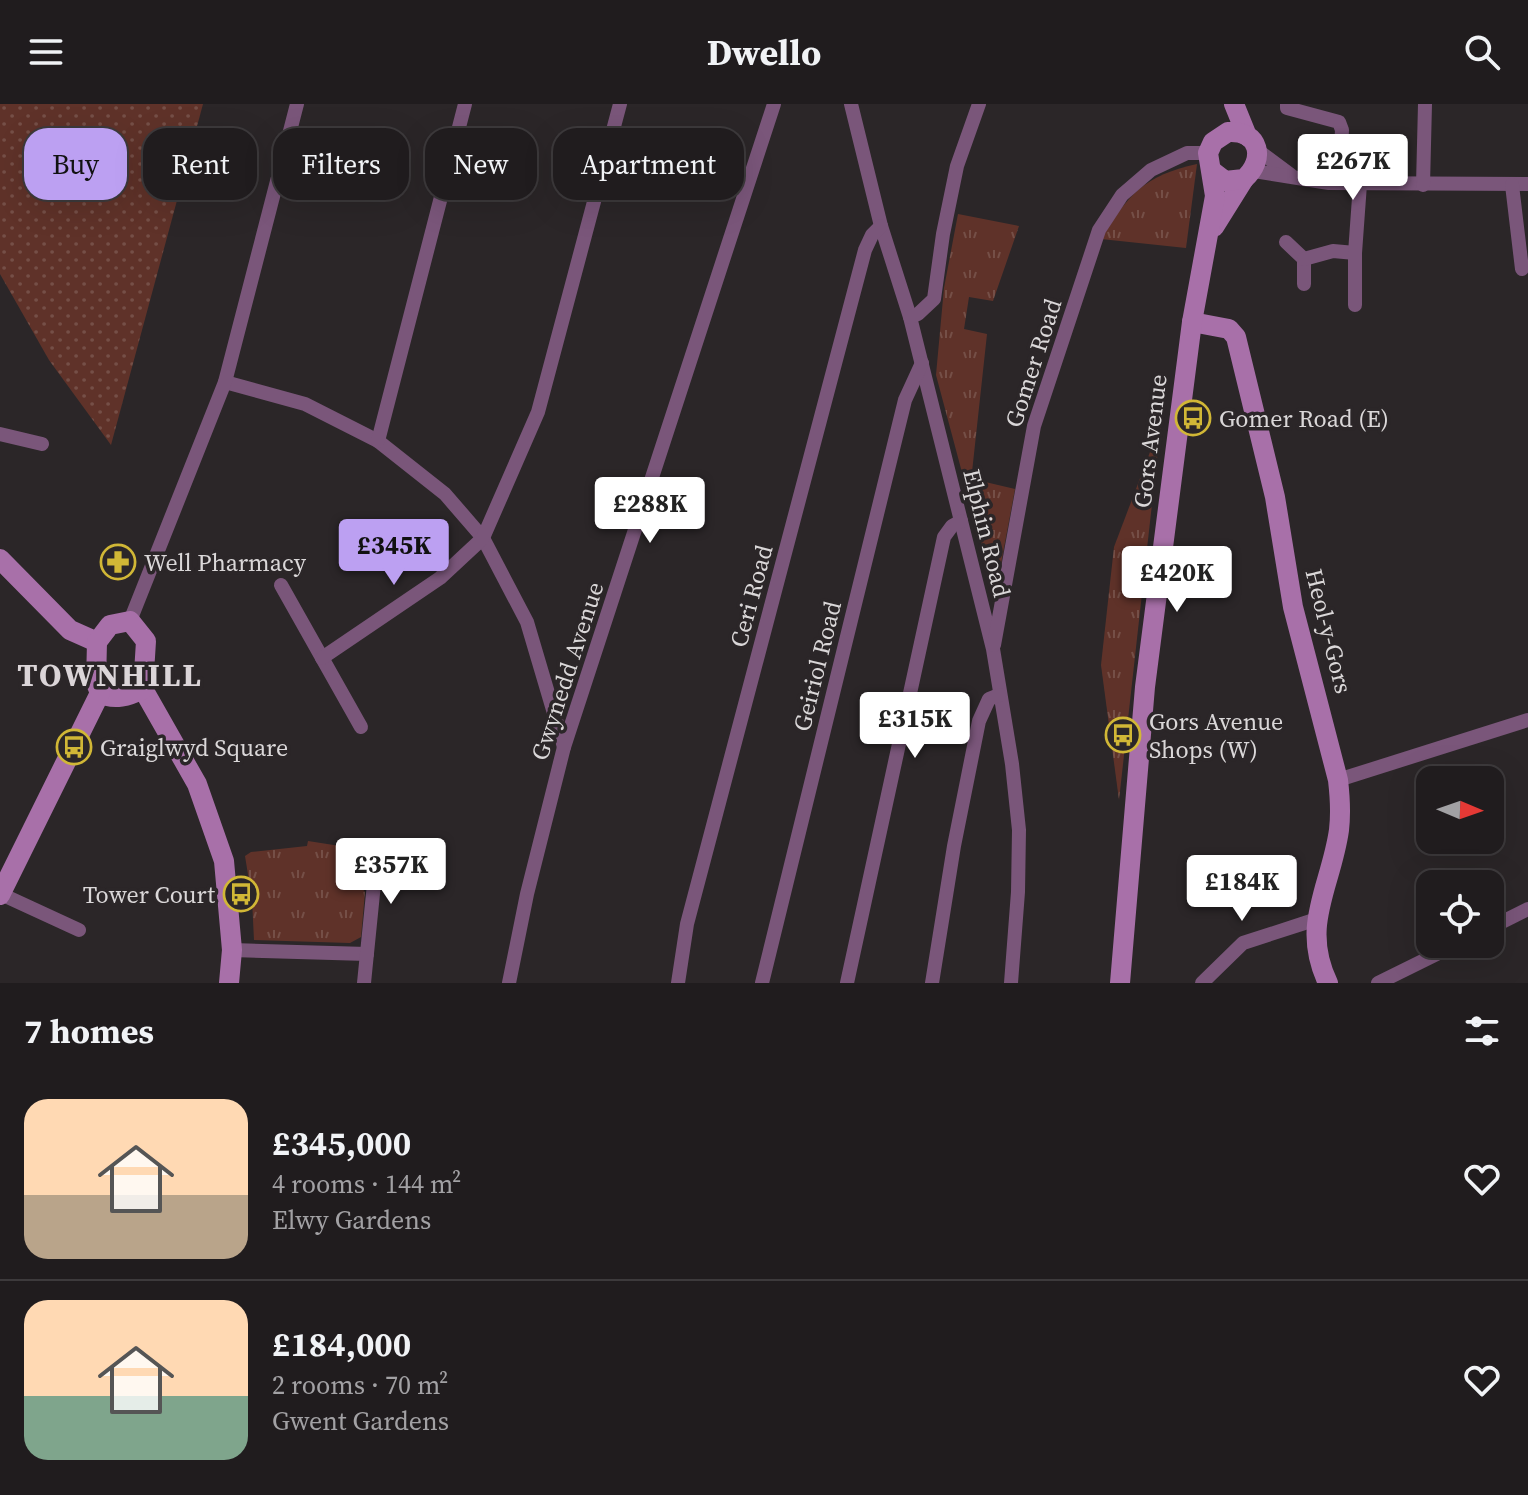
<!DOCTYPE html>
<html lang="en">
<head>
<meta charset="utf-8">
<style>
	:root { --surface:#201c1e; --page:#2d292b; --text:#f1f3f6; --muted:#a2a1a4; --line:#3d3a3c; --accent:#bca0f2 }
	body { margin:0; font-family:"Source Serif 4",serif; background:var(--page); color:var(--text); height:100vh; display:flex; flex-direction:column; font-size:30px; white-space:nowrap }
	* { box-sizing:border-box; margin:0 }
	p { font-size:26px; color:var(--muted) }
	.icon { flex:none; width:44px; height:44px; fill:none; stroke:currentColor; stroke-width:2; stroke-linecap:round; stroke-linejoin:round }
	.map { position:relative; height:879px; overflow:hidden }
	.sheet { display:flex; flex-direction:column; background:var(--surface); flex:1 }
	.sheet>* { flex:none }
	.top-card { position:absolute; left:24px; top:24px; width:800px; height:72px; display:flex; gap:16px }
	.needle { width:52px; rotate:92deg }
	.fabs { position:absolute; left:1416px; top:662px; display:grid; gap:16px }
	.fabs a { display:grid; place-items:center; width:88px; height:88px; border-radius:16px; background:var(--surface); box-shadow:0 8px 32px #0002,0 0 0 2px var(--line); font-size:40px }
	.price { position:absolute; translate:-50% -68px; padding:0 18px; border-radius:8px; background:#fff; color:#222; font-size:26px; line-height:52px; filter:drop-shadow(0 2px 4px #0008) }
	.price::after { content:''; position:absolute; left:50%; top:48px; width:24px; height:18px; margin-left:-12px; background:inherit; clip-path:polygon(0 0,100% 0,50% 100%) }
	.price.active { background:var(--accent); color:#111 }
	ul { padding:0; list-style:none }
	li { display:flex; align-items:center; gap:24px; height:200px; padding:0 24px }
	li+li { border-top:2px solid var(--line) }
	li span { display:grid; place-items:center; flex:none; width:224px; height:160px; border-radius:24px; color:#555 }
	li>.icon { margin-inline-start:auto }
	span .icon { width:96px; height:96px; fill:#fffc; stroke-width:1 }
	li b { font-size:34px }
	h2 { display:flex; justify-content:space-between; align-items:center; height:96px; padding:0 24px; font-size:34px }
	.chip { padding:0 28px; border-radius:24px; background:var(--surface); box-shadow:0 8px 32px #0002,0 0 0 2px var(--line); font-size:28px; line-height:72px }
	.chip.active { background:var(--accent); color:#111 }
	header { display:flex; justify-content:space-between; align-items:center; height:104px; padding:0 24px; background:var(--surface); font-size:36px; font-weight:700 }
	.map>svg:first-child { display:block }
	.grass { fill:url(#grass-tufts) }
	.park { fill:url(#park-dots) }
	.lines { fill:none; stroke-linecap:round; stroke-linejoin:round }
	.street { stroke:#7a567a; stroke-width:14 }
	.secondary { stroke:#a870a9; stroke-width:20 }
	.labels { text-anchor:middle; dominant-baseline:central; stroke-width:7; stroke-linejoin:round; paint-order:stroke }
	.street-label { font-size:24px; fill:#dad7d8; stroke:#2b2628 }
	.poi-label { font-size:24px; fill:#dad7d8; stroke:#2b2628; text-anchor:start }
	.district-label { font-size:32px; font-weight:bold; letter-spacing:2px; fill:#dbd5d8; stroke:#2b2628 }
</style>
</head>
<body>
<header><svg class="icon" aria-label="menu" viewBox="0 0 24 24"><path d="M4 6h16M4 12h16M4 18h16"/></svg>Dwello<svg class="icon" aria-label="search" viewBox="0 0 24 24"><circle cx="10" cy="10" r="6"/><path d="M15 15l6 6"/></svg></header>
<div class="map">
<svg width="1528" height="879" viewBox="0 0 1528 879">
	<defs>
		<pattern id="grass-tufts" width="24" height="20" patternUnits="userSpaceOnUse" patternTransform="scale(2)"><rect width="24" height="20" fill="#5f3229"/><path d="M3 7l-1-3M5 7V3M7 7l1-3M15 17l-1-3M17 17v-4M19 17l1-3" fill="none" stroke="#754f47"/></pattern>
		<pattern id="park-dots" width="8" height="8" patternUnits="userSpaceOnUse" patternTransform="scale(2)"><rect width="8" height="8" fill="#5f3229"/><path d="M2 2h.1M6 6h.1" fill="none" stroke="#754f47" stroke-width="1.8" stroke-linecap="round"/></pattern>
	</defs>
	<rect width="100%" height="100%" fill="#2b2628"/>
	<g class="grass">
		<path d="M1197,60L1186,144L1101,135C1129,89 1144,72 1197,60Z"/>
		<polygon points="958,110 1019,122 993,197 969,193 964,225 987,230 972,368 982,369 981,377 1015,385 995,492 936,271 944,184"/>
		<polygon points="1161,319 1119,696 1101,561 1114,443"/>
		<polygon points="308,737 359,745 357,778 365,788 361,833 350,839 254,836 252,795 245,752 251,748 307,742"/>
	</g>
	<polygon class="park" points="0,0 203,0 111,341 49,256 0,170"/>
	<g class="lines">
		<g class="street">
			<polyline points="851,0 881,122 910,213 993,545 1012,660 1019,726 1018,788 1011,879"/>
			<polyline points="1287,0 1287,4 1339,18 1342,26 1339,79"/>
			<polyline points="1256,45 1291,71"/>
			<polyline points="1254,67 1329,79 1528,80"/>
			<polyline points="1423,81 1425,0"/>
			<polyline points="1512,81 1522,165"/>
			<polyline points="1286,138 1304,155 1304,180"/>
			<polyline points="1304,155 1333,147 1355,149"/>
			<polyline points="1355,201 1355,149 1360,80"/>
			<polyline points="910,213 918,210 934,195 943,130 957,62 979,0"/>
			<polyline points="225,278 305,300 378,337 445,390 483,434 527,518 564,643"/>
			<polyline points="0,330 42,340"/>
			<polyline points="378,337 465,0"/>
			<polyline points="281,481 361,623"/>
			<polyline points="130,517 225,278 297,0"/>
			<polyline points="994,541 1034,322 1099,126 1122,91 1151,66 1187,49 1208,49"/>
			<polyline points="322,554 440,474 483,434 538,308 620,0"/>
			<polyline points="1338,676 1528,616"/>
			<polyline points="1,790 79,826"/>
			<polyline points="1490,824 1528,805"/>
			<polyline points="232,846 367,850"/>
			<polyline points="364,879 377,750"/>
			<polyline points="509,879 527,790 564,643 774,0"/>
			<polyline points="678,879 687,820 865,146 872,131 881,122"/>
			<polyline points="762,879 905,296 922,259"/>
			<polyline points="847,879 944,433 952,422 961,417"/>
			<polyline points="932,879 954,742 979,617 989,595 999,591"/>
			<polyline points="1202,879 1243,839 1317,815"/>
			<polyline points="1378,879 1457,840"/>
		</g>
		<g class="secondary">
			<polyline points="1234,0 1247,32"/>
			<polyline points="1214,123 1244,75"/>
			<path d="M1192,218L1229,225L1236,233L1275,393L1293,503L1338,676C1340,693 1341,709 1339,726C1331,783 1300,821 1328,879"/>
			<polyline points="0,455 70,526 97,538"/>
			<polyline points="143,585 197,680 224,757 232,846 229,879"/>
			<polyline points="100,589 96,579 97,538 110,521 130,517 146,537 143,585"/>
			<path d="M100,589C114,597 129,592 143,585"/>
			<polyline points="0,791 100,589"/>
			<path d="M1120,879L1145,583L1192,218L1215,92L1208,49L1213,38L1228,28C1260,26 1266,56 1244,75L1225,77L1212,67"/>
		</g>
	</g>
	<defs>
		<g id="bus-ring" transform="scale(1.8)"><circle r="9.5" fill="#2b2628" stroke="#d1b736" stroke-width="1.5"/><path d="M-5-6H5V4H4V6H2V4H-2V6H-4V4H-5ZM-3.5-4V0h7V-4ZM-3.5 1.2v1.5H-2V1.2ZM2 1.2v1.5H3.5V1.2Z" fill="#d1b736"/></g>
		<g id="pharmacy-ring" transform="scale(1.8)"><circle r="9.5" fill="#2b2628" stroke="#d1b736" stroke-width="1.5"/><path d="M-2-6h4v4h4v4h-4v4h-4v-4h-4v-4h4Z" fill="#d1b736"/></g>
	</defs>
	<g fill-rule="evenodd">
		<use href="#bus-ring" x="1193" y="314"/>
		<use href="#pharmacy-ring" x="118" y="458"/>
		<use href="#bus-ring" x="1123" y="631"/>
		<use href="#bus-ring" x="74" y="643"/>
		<use href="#bus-ring" x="241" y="790"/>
	</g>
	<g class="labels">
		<g class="street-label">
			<text transform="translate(1033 259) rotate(-72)">Gomer Road</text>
			<text transform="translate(1150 337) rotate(-83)">Gors Avenue</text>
			<text transform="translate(987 429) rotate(76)">Elphin Road</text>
			<text transform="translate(751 492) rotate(-75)">Ceri Road</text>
			<text transform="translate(1329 527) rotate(76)">Heol-y-Gors</text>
			<text transform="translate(817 562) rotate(-76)">Geiriol Road</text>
			<text transform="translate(567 567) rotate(-72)">Gwynedd Avenue</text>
		</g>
		<g class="poi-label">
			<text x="1219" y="314">Gomer Road (E)</text>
			<text x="144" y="458">Well Pharmacy</text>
			<text x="1149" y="617">Gors Avenue<tspan x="1149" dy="28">Shops (W)</tspan></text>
			<text x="100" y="643">Graiglwyd Square</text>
			<text x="215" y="790" text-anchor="end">Tower Court</text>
		</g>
		<g class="district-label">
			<text x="110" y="571">TOWNHILL</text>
		</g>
	</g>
</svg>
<div class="fabs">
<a><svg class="needle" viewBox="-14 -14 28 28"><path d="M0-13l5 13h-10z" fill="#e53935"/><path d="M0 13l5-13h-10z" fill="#a2a1a4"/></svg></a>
<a><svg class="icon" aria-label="locate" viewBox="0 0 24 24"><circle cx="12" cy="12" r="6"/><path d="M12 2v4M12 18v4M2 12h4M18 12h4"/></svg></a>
</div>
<b class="price" style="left:1353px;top:98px">£267K</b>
<b class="price" style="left:650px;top:441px">£288K</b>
<b class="price active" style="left:394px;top:483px">£345K</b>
<b class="price" style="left:1177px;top:510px">£420K</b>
<b class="price" style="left:915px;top:656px">£315K</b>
<b class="price" style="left:391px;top:802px">£357K</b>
<b class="price" style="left:1242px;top:819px">£184K</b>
<div class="top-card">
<a class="chip active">Buy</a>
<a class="chip">Rent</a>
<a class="chip">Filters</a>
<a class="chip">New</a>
<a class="chip">Apartment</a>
</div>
</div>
<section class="sheet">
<h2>7 homes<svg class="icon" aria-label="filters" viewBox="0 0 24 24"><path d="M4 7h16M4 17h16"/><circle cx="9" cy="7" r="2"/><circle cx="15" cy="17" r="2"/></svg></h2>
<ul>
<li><span style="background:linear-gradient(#ffd9b3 60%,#b9a48a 0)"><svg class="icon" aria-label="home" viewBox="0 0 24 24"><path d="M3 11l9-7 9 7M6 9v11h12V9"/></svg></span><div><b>£345,000</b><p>4 rooms · 144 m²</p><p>Elwy Gardens</p></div><svg class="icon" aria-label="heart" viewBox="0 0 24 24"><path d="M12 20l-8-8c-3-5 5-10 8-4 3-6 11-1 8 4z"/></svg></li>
<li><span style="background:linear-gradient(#ffd9b3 60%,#7fa58c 0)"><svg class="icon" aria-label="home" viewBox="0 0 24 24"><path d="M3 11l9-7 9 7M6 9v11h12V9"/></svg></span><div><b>£184,000</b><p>2 rooms · 70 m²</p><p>Gwent Gardens</p></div><svg class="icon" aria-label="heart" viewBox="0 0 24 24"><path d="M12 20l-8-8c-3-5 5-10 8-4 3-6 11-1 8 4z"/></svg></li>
</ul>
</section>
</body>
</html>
